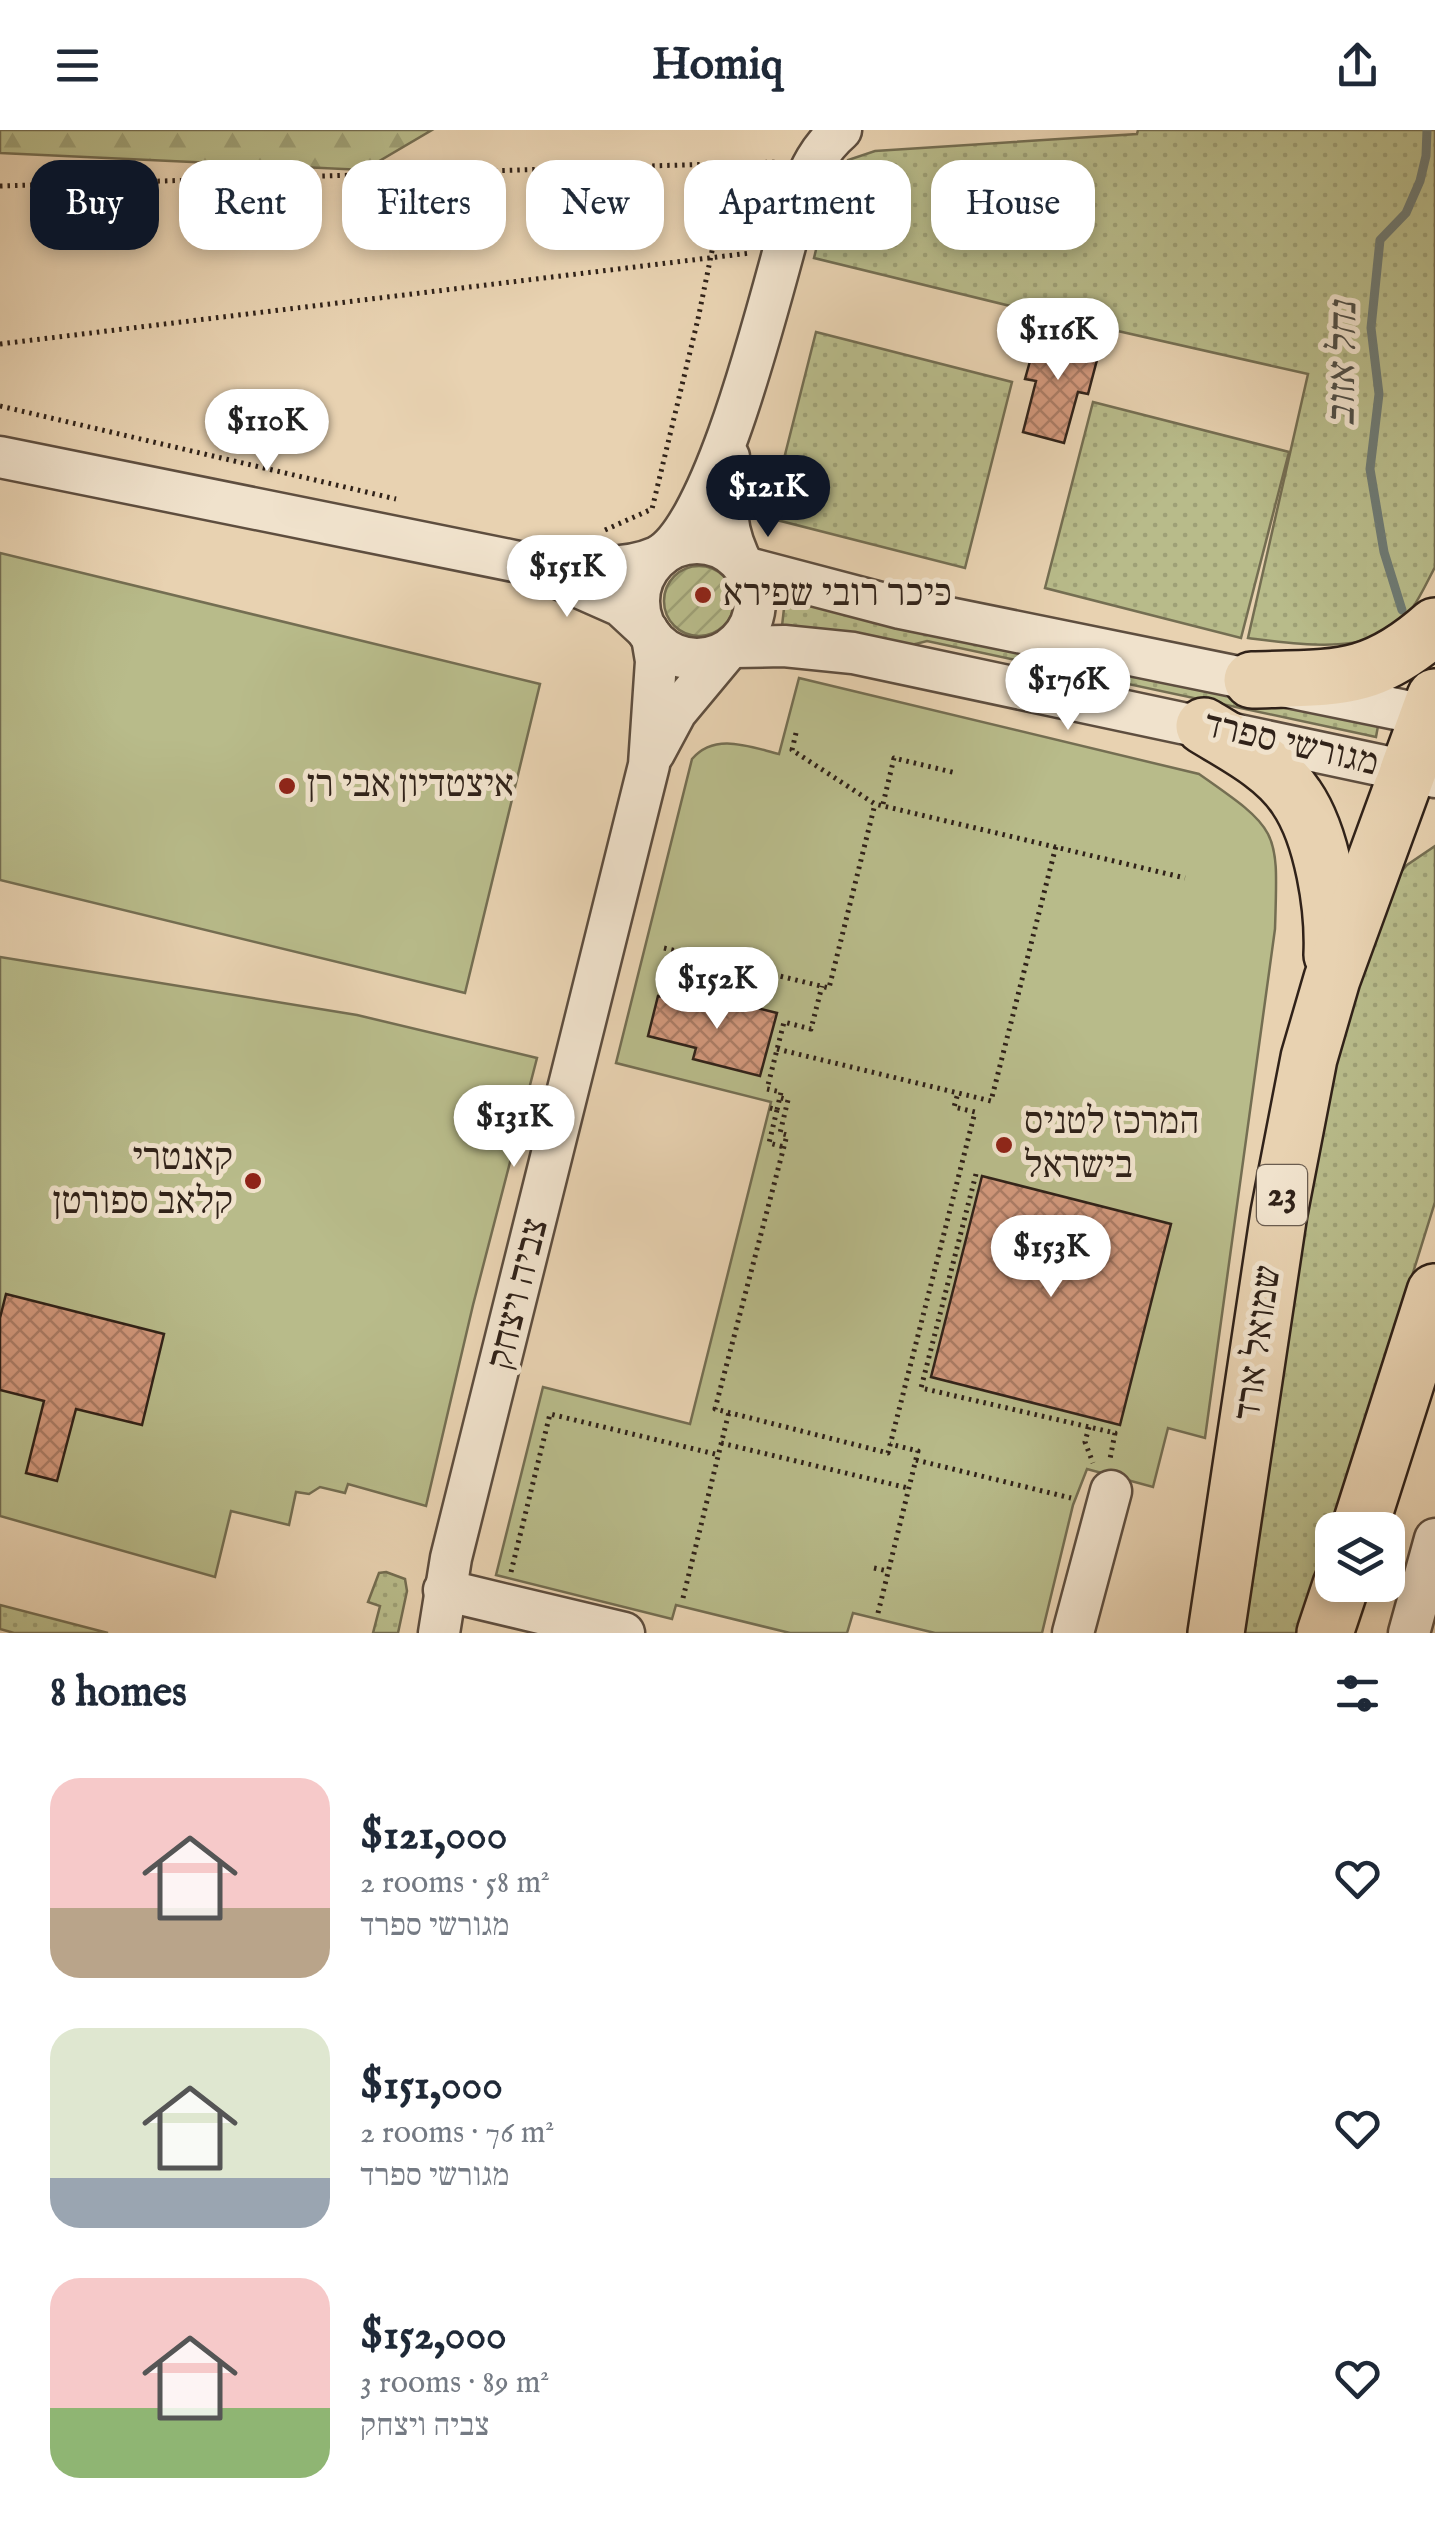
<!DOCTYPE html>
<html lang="en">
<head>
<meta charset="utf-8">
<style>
	:root { --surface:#fff; --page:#f6f6f7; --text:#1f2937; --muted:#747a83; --accent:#111827 }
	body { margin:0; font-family:"IM FELL English","Frank Ruhl Libre",serif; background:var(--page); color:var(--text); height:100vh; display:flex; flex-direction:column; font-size:38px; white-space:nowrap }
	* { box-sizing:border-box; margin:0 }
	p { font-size:32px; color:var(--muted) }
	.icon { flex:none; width:55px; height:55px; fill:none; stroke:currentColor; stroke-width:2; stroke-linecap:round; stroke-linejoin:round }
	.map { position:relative; height:1503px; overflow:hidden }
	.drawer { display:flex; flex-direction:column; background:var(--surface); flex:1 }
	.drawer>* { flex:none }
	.guide { position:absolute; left:30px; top:30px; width:1375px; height:90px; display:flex; gap:20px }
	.tools { position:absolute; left:1315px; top:1382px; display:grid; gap:20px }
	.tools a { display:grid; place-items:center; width:90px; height:90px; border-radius:20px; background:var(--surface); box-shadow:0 5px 15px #0003; font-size:50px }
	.price { position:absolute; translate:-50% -85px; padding:0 22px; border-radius:35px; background:#fff; color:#222; font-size:32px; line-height:65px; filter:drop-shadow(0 2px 5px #0008) }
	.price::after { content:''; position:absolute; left:50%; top:60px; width:30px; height:22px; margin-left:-15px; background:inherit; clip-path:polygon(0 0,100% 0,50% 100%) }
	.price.current { background:var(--accent); color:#fff }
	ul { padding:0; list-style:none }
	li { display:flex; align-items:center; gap:30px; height:250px; padding:0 50px }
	li span { display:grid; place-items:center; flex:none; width:280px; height:200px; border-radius:30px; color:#555 }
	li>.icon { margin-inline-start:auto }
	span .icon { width:120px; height:120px; fill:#fffc; stroke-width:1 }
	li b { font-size:42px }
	h2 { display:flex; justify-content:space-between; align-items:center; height:120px; padding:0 50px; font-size:42px }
	.tag { padding:0 35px; border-radius:30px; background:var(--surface); box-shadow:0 5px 15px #0003; font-size:35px; line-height:90px }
	.tag.current { background:var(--accent); color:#fff }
	header { display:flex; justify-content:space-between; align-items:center; height:130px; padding:0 50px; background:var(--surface); font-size:45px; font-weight:700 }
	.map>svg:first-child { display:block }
	.grass { fill:url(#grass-dots); stroke:#746e52; stroke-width:2.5 }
	.forest { fill:url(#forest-firs); stroke:#746e52; stroke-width:2.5 }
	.garden { fill:url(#garden-furrows); stroke:#746e52; stroke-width:2.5 }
	.pitch { fill:#b8bb8a; stroke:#746e52; stroke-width:2.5 }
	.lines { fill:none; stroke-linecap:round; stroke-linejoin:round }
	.stream { stroke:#6e7b75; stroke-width:9 }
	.building { fill:url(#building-cross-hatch); stroke:#302219; stroke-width:2.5 }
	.minor-casing { stroke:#5e4e3f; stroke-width:45 }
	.highway-casing { stroke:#302219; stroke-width:60 }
	.path { stroke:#302219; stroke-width:5; stroke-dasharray:2.5 5; stroke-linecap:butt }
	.minor { stroke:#f0e2cc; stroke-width:40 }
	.highway { stroke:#e8d2b1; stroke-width:55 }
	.path-bridge { stroke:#302219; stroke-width:5; stroke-dasharray:2.5 5; stroke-linecap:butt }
	.poi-dot { fill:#8f2418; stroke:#f0e2cc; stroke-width:4 }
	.labels { text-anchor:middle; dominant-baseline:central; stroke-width:10; stroke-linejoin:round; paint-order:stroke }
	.shield { fill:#f0e2cc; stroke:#6a5c4f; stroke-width:2.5 }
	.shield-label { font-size:35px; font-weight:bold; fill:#302219 }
	.poi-label { font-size:38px; fill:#302219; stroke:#f0e2cc; text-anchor:start }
	.street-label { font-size:38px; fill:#302219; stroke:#f0e2cc }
	.water-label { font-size:40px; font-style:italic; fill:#4f4e47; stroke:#f0e2cc }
</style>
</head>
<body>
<header><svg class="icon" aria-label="menu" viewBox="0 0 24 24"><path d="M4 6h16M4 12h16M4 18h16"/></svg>Homiq<svg class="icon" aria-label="share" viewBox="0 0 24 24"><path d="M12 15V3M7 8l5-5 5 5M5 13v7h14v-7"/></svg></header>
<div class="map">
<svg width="1435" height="1503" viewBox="0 0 1435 1503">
	<defs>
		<pattern id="grass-dots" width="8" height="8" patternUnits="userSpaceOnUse" patternTransform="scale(2.5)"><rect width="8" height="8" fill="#b8bb8a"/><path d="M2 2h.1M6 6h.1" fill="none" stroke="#9ea076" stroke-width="1.8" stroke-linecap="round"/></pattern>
		<pattern id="forest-firs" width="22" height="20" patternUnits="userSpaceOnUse" patternTransform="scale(2.5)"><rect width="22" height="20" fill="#b8bb8a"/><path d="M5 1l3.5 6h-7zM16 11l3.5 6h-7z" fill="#9ea076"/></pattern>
		<pattern id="garden-furrows" width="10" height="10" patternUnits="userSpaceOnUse" patternTransform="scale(2.5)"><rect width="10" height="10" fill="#b8bb8a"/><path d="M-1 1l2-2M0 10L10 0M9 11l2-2" fill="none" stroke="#9ea076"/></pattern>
		<pattern id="building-cross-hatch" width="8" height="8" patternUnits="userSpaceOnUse" patternTransform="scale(2.5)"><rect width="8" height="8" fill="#d2987c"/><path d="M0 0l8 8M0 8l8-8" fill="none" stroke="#ab7c65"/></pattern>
	</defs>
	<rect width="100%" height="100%" fill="#e8d2b1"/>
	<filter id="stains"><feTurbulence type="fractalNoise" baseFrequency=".002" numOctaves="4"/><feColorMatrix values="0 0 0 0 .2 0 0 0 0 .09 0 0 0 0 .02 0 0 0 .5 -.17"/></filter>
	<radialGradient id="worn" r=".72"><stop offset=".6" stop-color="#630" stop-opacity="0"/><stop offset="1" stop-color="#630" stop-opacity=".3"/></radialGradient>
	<g class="grass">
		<path d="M1138,0H1435V437C1423,459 1412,488 1389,501C1353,523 1288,513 1248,508L1308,244L1047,185L814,128L832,54L848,30L875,21L1137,4Z"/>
		<polygon points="816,202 1012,252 965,438 769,388"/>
		<polygon points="1093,272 1289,322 1241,508 1045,458"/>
		<polygon points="786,461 903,494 1378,596 1376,607 927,511 908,516 782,496"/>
		<polygon points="1435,716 1435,1072 1301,1503 1231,1503 1321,955 1387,758 1407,735"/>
		<polygon points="386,1442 405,1449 407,1461 398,1503 373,1503 380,1476 368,1472 379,1443"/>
		<polygon points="0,1475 108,1503 14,1503 0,1499"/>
	</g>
	<polygon class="forest" points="0,0 432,0 364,40 0,23"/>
	<circle class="garden" cx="699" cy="471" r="35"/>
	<g class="pitch">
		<polygon points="0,423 540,554 465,863 0,750"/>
		<path d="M799,548L1199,644C1281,701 1278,700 1275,799L1205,1308L1168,1298L1153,1357L1087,1339L1073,1375L1042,1503H935L853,1483L847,1503H790L676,1475L672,1489L496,1445L543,1257L690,1294L771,972L616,933L692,629C715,602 750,617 779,624Z"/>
		<polygon points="0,827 357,885 537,928 473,1175 426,1376 348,1354 345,1363 320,1357 309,1364 296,1362 289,1395 231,1381 215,1447 0,1386"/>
	</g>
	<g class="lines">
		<polyline class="stream" points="1402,480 1384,422 1370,339 1379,264 1371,198 1380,110 1406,83 1420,51 1426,26 1427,0"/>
	</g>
	<g class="building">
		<polygon points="1050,200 1091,210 1088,223 1098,226 1088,264 1078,262 1064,313 1023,302 1036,251 1025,249 1036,210 1046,213"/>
		<polygon points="658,866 706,878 709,866 777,883 760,946 693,929 696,918 648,906"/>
		<polygon points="982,1046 1171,1094 1120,1295 931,1247"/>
		<polygon points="6,1164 164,1204 142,1295 76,1279 57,1351 26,1343 44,1271 0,1260 0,1188"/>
	</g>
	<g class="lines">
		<g class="minor-casing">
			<g id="minor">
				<path d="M0,327L519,432C561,434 617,445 657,427C719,397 777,137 799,66C810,39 819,19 841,0"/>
				<path d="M729,327C726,370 722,398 744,437L900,478L1435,587"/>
				<circle cx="697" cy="471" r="58"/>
				<polyline points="544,442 621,476 648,501"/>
				<polyline points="734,517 784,516 853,523 1435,647"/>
				<polyline points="654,623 676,582 726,522"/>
				<polyline points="444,1460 624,1503"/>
				<polyline points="439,1503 451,1428 649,635 656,531 652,507"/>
				<polyline points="1073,1503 1111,1361"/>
				<polyline points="1409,1503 1435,1409"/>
			</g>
		</g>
		<g class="highway-casing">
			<g id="highway">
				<path d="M1252,550C1334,547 1370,554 1435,496"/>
				<path d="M1204,596C1235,615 1275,635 1296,667C1323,706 1334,779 1332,825"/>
				<polyline points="1359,1400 1435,1162"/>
				<polyline points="1216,1503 1279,1083 1309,928 1332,849 1435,567"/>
				<polyline points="1325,1503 1341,1455"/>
			</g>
		</g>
		<g class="path">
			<polyline points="0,56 779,32"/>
			<polyline points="0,214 750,123"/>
			<polyline points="0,276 396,369"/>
			<polyline points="605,400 652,379 698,189"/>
			<polyline points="796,603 792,620 875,674 1185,748"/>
			<polyline points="883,674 894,628 956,643"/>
			<polyline points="664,818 829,858 875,674"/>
			<polyline points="777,919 991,971 1056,716"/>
			<polyline points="781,968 788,970 780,1003 787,1005 715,1279 888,1323 975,982 954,977 958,963"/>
			<polyline points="770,978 777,980 781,962 767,959 784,892 811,899 822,856"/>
			<polyline points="777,980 769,1013 784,1017"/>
			<polyline points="976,1044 921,1258 1115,1303 1110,1329"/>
			<polyline points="1089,1297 1085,1312 1093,1333"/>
			<polyline points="721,1313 908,1358"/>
			<polyline points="916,1330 1071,1368"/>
			<polyline points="874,1438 888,1441"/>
			<polyline points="511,1442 550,1284 719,1325"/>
			<polyline points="683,1468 729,1282"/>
			<polyline points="878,1483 918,1321 890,1314"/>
		</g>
		<use href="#minor" class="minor"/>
		<use href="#highway" class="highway"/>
		<polyline class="path-bridge" points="698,189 726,53"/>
	</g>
	<g class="poi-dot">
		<circle cx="703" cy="465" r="10"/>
		<circle cx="287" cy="656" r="10"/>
		<circle cx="1004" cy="1015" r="10"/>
		<circle cx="253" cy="1051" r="10"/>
	</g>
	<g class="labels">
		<rect class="shield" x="1257" y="1035" width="50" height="60" rx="8"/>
		<g class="shield-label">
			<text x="1282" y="1065">23</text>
		</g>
		<g class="poi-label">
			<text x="723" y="465">כיכר רובי שפירא</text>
			<text x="307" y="656">איצטדיון אבי רן</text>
			<text x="1024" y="993">המרכז לטניס<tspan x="1024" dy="44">בישראל</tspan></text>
			<text x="233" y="1029" text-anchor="end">קאנטרי<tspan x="233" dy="44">קלאב ספורטן</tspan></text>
		</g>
		<g class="street-label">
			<text transform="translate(1291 615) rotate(13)">מגורשי ספרד</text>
			<text transform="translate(519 1164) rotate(-76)">צביה ויצחק</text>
			<text transform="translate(1259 1213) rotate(-82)">שמואל ארד</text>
		</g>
		<g class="water-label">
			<text transform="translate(1344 234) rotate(-89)">נחל אזוב</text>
		</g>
	</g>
	<rect width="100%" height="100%" filter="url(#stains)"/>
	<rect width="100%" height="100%" fill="url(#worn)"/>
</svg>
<div class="tools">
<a><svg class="icon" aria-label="layers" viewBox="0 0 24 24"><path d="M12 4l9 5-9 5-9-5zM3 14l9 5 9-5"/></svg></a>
</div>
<b class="price" style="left:1058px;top:253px">$116K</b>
<b class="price" style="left:267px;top:344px">$110K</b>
<b class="price current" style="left:768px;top:410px">$121K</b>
<b class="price" style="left:567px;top:490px">$151K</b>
<b class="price" style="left:1068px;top:603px">$176K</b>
<b class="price" style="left:717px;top:902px">$152K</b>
<b class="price" style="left:514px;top:1040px">$131K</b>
<b class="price" style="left:1051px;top:1170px">$153K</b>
<div class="guide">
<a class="tag current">Buy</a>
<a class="tag">Rent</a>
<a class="tag">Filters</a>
<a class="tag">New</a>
<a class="tag">Apartment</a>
<a class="tag">House</a>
</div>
</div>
<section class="drawer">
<h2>8 homes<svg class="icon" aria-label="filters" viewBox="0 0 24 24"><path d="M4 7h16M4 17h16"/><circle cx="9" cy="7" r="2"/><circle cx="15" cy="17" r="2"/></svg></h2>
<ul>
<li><span style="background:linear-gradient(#f6c9c9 65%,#b9a48a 0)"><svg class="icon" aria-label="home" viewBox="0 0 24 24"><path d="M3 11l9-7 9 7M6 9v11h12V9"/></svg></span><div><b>$121,000</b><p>2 rooms · 58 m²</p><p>מגורשי ספרד</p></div><svg class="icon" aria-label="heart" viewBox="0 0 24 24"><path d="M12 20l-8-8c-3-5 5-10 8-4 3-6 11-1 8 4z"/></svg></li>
<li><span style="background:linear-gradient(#dfe7d0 75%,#9aa5b1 0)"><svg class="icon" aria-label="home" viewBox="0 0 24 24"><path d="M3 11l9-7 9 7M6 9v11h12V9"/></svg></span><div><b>$151,000</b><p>2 rooms · 76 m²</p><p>מגורשי ספרד</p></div><svg class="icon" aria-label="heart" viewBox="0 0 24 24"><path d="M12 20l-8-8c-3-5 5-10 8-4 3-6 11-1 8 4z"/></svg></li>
<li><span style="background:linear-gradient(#f6c9c9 65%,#8fb573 0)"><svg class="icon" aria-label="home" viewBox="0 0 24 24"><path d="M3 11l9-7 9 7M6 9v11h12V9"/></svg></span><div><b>$152,000</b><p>3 rooms · 89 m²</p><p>צביה ויצחק</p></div><svg class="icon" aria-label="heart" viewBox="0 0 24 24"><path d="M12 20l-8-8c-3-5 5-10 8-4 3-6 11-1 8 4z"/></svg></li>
</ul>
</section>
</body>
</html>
